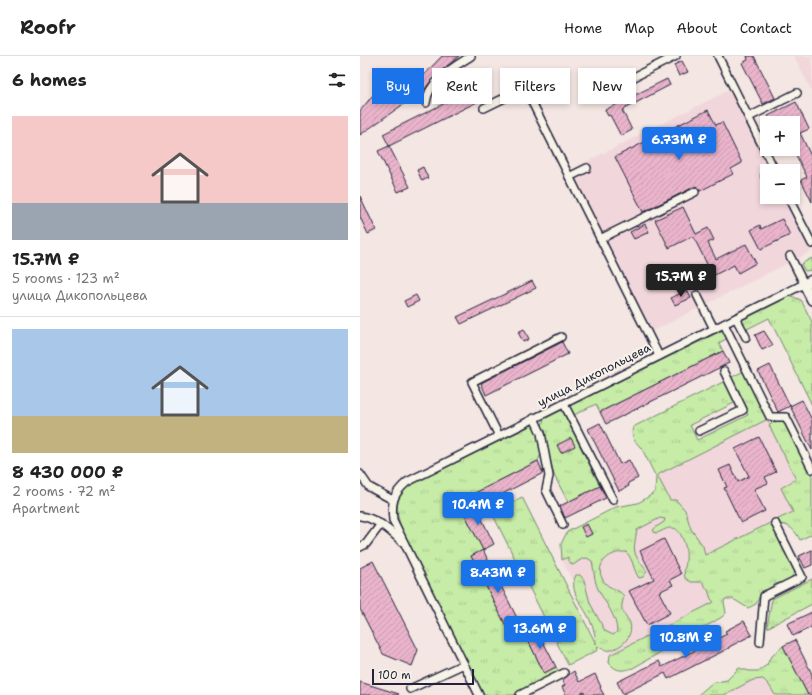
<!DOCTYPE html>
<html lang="en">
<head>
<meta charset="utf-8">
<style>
	:root { --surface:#fff; --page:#f6f6f6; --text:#222; --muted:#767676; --line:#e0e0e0; --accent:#1a73e8 }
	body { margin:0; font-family:"Shantell Sans",sans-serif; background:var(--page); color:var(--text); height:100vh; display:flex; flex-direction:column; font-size:15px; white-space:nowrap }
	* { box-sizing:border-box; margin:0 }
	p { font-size:13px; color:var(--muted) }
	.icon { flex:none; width:22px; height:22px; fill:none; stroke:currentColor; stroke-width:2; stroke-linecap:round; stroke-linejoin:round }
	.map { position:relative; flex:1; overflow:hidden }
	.details { display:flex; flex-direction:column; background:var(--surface); width:360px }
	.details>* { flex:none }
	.guide { position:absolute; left:12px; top:12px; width:380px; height:36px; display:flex; gap:8px }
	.controls { position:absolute; left:400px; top:60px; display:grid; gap:8px }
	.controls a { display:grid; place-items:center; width:40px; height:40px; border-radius:0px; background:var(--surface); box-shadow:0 2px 6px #0003; font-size:20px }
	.scale { position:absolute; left:12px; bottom:10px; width:102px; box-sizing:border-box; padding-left:4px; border:2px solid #22223b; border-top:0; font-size:11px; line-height:14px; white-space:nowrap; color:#22223b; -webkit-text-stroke:3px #f7f3e8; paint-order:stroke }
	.price { position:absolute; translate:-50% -34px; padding:0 9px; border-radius:4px; background:var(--accent); color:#fff; font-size:13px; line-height:26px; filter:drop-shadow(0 1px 2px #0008) }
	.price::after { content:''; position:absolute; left:50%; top:24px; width:12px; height:9px; margin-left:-6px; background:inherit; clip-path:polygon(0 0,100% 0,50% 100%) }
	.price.active { background:#222; color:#fff }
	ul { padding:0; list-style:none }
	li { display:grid; align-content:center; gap:8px; height:212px; padding:0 12px }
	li+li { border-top:1px solid var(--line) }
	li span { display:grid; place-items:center; height:124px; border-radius:0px; color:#555 }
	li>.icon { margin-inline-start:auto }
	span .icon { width:72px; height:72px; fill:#fffc; stroke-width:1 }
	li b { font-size:17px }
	h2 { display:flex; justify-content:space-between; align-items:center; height:48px; padding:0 12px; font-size:17px }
	.pill { padding:0 14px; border-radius:0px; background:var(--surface); box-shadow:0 2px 6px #0003; font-size:14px; line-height:36px }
	.pill.active { background:var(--accent); color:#fff }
	header { display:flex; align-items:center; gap:24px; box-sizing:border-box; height:56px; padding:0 20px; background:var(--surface); border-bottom:1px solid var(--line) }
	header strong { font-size:19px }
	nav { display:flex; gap:22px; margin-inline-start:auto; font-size:14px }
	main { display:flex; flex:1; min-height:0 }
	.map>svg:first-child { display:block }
	.built { fill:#f1d7db }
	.grass { fill:url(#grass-tufts); stroke:#748771 }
	.building { fill:url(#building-hatch); stroke:#22223b }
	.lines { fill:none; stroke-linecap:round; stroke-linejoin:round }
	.minor-casing { stroke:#22223b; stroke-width:10 }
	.major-casing { stroke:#22223b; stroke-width:12 }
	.minor { stroke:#f7f3e8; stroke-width:7 }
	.major { stroke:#f7f3e8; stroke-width:9 }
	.labels { text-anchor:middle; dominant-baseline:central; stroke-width:4; stroke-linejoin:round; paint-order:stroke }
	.street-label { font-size:12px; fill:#22223b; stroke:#f7f3e8 }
</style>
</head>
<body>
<header>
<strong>Roofr</strong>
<nav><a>Home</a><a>Map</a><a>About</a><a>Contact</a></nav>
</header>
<main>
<section class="details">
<h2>6 homes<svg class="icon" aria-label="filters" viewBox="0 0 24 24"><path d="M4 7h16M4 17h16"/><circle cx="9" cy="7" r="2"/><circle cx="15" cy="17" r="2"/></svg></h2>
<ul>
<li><span style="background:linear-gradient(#f6c9c9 70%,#9aa5b1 0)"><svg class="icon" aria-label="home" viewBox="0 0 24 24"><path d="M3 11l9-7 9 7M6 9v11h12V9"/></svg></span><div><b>15.7M ₽</b><p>5 rooms · 123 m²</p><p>улица Дикопольцева</p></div></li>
<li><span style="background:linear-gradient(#a9c7e8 70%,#c2b280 0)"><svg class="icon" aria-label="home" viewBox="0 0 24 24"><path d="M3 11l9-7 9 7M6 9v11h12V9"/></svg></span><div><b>8 430 000 ₽</b><p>2 rooms · 72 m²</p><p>Apartment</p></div></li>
</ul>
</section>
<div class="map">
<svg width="452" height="639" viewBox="0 0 452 639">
	<defs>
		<pattern id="grass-tufts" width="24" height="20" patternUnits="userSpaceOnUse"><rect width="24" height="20" fill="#c6eca7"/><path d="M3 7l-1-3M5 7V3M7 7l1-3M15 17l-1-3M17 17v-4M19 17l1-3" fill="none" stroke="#aaca91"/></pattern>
		<pattern id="building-hatch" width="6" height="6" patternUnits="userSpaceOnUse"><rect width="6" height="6" fill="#eab4cb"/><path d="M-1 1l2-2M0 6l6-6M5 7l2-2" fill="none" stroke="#c89aaf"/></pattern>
	</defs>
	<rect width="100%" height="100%" fill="#f4e6e2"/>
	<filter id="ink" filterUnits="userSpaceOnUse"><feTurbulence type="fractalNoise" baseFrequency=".025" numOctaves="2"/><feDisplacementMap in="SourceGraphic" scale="8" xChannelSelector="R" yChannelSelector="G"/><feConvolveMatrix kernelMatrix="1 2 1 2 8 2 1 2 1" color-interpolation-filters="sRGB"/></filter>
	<g filter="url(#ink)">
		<g class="built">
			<polygon points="434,0 452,0 452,36"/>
			<polygon points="371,33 412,115 407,115 407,141 425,141 452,195 291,276 210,114"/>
			<polygon points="408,363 450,447 339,502 297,419"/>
			<polygon points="307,451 354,546 250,599 202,504"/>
			<polygon points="408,614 421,639 358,639"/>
		</g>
		<g class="grass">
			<polygon points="452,202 452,214 445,215 441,208"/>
			<polygon points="431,240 441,244 452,266 452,349 409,262 387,273 382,264"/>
			<polygon points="363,274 368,282 359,287 363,295 240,356 236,348 214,359 209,350"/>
			<path d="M384,315L408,363L297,419L310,444H316L325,454L331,473L343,490L345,499L412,466L434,510L435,516L429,525L415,528L408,533L402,535L396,548L388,552L373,543H365L364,546L366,557L362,561L273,612C262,615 257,616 249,607L250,599L354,546L351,543L348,534L342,526H331L325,522C323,511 326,512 326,504C327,495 325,487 321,479C319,476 317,472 312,472C306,471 301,477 295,477L293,474L296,471L304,466L305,463L300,462L277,474C273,496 272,497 287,515L283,521L279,522C273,514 274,504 266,496C248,495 231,511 246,528C251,533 257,532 264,540C263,544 261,550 262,553C263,558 268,562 270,567C273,577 266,587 258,591C249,596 246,595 237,590L238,594L208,609L132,457L162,441L236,588C236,583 234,573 231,567C226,551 207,537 216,519H220L224,524L230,547L245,575L253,579L257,576C257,560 245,547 238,533C234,524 234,514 232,505L227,502L222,503L213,509L208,505V501L202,504L201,488L207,476L256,451L278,447L288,441L295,436L296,421L282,393L274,384L272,377L273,371L365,325L376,346L330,369L337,384L388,359L370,322Z"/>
			<polygon points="202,354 240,430 208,446 194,419 182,370 184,363"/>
			<path d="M417,365H422L426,368L452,420V478L440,484C435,474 429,468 418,468L416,464L433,456L421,432L436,423L409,369Z"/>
			<path d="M174,368L177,374L182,395L178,405L115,437L102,453L123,494L111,500L152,582L164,576L184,617L196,611L199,617L154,639H123L42,476C37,457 32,445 49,430Z"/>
			<polygon points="452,523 452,548 407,572 412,543"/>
			<polygon points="423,590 448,639 415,639 409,629 403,623 393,624 364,639 338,639 352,627 367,624 379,612 389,615 398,615 407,609 410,602"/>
		</g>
		<g class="building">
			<polygon points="82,0 99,0 73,22 66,32 0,79 0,55 13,39 23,47 33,34 39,38 55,28"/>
			<polygon points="387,0 394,0 415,42 403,48 382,7 388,4"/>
			<polygon points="322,5 328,16 319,20 314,9"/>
			<polygon points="307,23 310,29 262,54 272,74 261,80 250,59 248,60 245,54"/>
			<polygon points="113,33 119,45 29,90 23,78"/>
			<polygon points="436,46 449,73 440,77 452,102 452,146 441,124 447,121 433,93 433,67 412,67 408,60"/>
			<polygon points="348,54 356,69 362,66 382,107 371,113 373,118 340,135 336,130 283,156 255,101"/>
			<polygon points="29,90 50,131 38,136 18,95"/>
			<polygon points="63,111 68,122 62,125 57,114"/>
			<polygon points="0,140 16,174 8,178 0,161"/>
			<polygon points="323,151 336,178 348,172 354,184 348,187 356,203 386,188 396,207 378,217 374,209 329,232 320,214 326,211 329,217 347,208 333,180 309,192 295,164"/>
			<polygon points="422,163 430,179 401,193 391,174 400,169 401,173"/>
			<polygon points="285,168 289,176 274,183 270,176"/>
			<polygon points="172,225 176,232 101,268 97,261"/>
			<polygon points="327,234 331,242 315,249 311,242"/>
			<polygon points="56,239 59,245 47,251 44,245"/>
			<polygon points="164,273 169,283 163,286 158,276"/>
			<polygon points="404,275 413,289 402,294 395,279"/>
			<polygon points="202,286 208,298 126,339 121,327"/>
			<polygon points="363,295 369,307 246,368 240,356"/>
			<polygon points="410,309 430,350 418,356 398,315"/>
			<polygon points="442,344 452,364 452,394 430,350"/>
			<polygon points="240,367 260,408 269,404 278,422 268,427 269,430 259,435 228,373"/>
			<polygon points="399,381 416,416 405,421 408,427 394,433 405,455 381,467 364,432 367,431 359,414 370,409 378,426 389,420 375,393"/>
			<polygon points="211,382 215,390 201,397 197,389"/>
			<polygon points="178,405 183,417 121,449 115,437"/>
			<polygon points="240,430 246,442 205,462 200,450"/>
			<polygon points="114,447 134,488 123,494 102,453"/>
			<polygon points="227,468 232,478 226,481 221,471"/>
			<polygon points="304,483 321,518 310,524 313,529 299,536 310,557 287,569 269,535 294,523 280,495"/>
			<polygon points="123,494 164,576 152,582 111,500"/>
			<polygon points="452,494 452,509 445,512 439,500"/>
			<polygon points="13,505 58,594 52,610 23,598 0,553 0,512"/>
			<polygon points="452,556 452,571 433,580 427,568"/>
			<polygon points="384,565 392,579 369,591 369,592 308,623 305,617 263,638 257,626 299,605 302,611 367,578 365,575"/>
			<polygon points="175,570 196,611 184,617 164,576"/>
			<polygon points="435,584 452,618 452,639 448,639 423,590"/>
			<polygon points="214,615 219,626 235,618 241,631 240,632 244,639 225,639 224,636 218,639 206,639 202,631 205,629 202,624"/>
			<polygon points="0,626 39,638 38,639 0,639"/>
		</g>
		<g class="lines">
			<g class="minor-casing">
				<g id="minor">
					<polyline points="358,0 415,115"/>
					<polyline points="256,30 316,0"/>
					<path d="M66,47C68,25 94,11 111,0"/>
					<polyline points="124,52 165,32 299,300"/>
					<polyline points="389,61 437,37"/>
					<polyline points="405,120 407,119"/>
					<polyline points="209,121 227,112"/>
					<polyline points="428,141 452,188"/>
					<polyline points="240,183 335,136"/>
					<polyline points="337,239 354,273"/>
					<polyline points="376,262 386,281"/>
					<polyline points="364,268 410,361 426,361 452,413"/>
					<polyline points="204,348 253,444"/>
					<polyline points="174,362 181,377 189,420 186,434 203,469"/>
					<polyline points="339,375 383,354 364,315"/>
					<polyline points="139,380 112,326 201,281"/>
					<polyline points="0,418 9,431 33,444"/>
					<path d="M0,460C16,462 30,474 41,485"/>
					<polyline points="0,491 6,488 21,468"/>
					<polyline points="400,586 404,540 442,521 415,467"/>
					<polyline points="50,633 104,608"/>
					<path d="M119,639L33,464C31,446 33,438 47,426L444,228L430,200"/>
					<polyline points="160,639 204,617"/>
				</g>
			</g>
			<g class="major-casing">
				<polyline id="major" points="452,224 444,228 452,244"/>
			</g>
			<use href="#minor" class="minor"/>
			<use href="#major" class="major"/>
		</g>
	</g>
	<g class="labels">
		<g class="street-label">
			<text transform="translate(234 319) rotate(-27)">улица Дикопольцева</text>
		</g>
	</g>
</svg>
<div class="controls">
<a>+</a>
<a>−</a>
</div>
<div class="scale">100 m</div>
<b class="price" style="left:319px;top:105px">6.73M ₽</b>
<b class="price active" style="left:321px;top:242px">15.7M ₽</b>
<b class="price" style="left:118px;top:470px">10.4M ₽</b>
<b class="price" style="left:138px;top:538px">8.43M ₽</b>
<b class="price" style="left:180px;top:594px">13.6M ₽</b>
<b class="price" style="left:326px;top:603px">10.8M ₽</b>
<div class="guide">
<a class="pill active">Buy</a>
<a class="pill">Rent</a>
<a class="pill">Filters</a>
<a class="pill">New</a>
</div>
</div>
</main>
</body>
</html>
